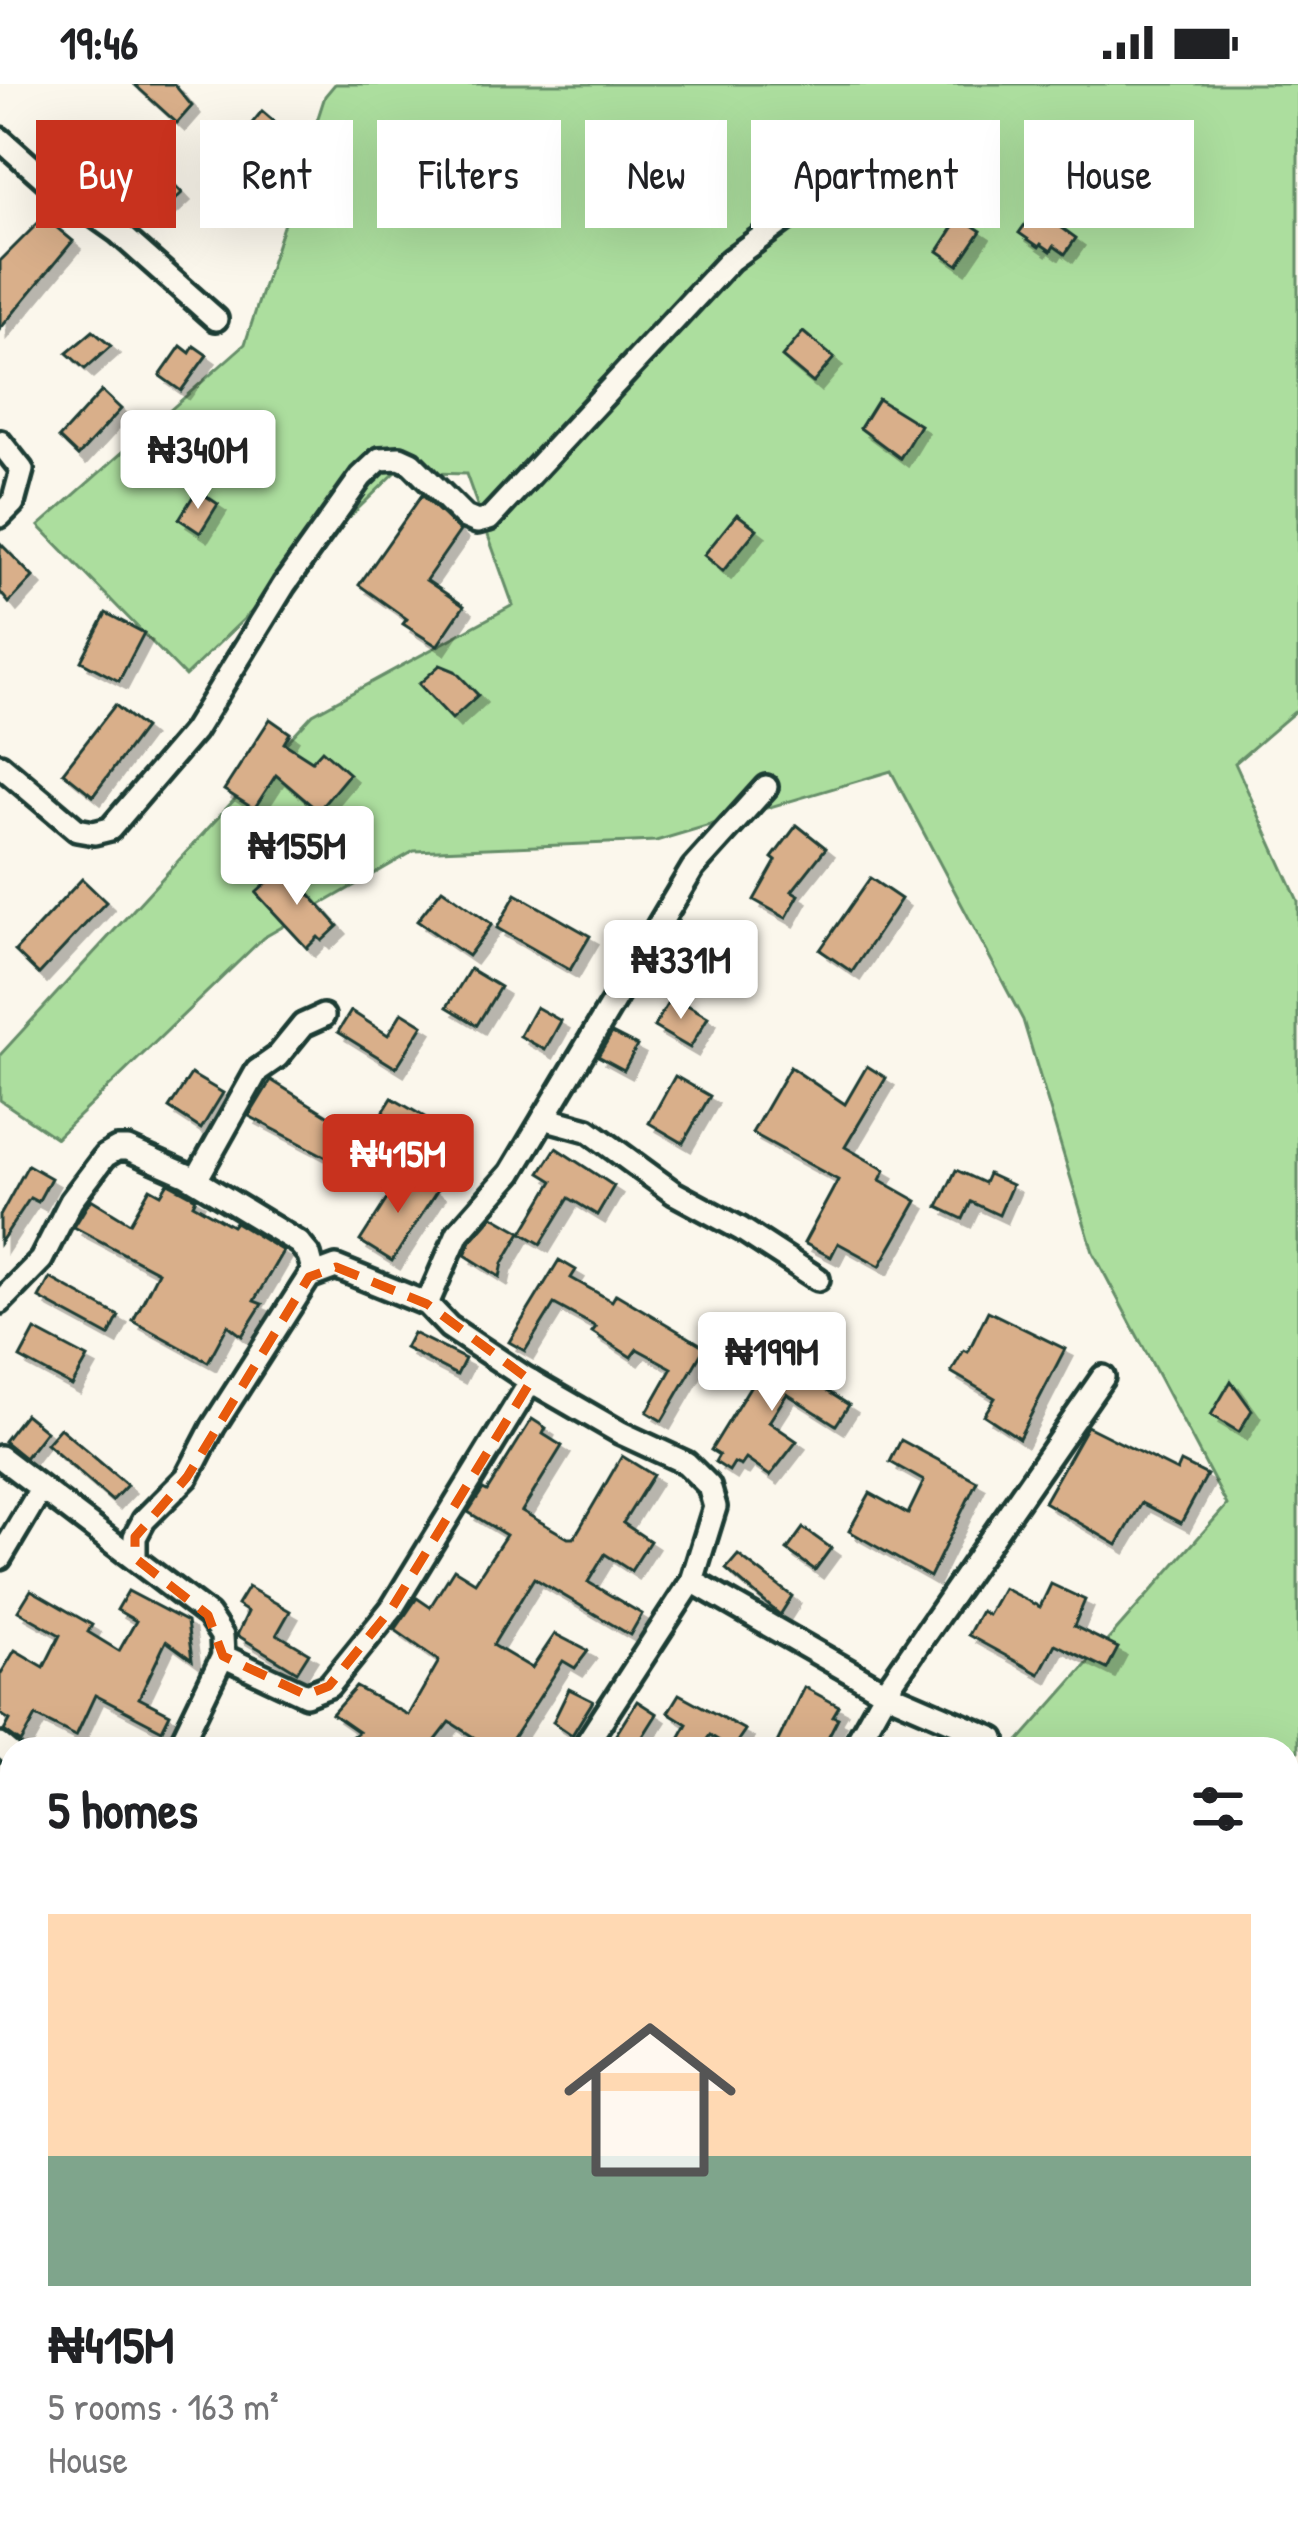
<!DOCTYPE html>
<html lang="en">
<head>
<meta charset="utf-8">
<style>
	:root { --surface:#fff; --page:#f2f2f2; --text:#202124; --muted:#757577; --line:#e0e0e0; --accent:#c8321e }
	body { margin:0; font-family:"Patrick Hand",sans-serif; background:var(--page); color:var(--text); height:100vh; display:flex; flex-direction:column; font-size:45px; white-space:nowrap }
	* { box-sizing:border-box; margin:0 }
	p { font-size:39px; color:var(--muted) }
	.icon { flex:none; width:66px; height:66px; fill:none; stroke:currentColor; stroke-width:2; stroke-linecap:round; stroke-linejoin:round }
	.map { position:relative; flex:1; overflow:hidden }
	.sheet { position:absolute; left:0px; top:1653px; width:1299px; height:807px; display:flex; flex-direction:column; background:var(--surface); border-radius:36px 36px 0 0; box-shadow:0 12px 48px #0002 }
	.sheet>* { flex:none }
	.hud { position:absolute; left:36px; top:36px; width:1227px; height:108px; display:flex; gap:24px }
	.price { position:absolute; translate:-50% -102px; padding:0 27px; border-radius:12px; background:#fff; color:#222; font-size:39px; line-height:78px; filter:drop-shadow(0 3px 6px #0008) }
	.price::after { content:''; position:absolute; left:50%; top:72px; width:36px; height:27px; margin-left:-18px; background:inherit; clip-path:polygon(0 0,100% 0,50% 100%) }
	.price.on { background:var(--accent); color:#fff }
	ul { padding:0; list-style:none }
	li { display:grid; align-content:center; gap:24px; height:636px; padding:0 48px }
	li+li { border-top:3px solid var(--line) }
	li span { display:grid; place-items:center; height:372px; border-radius:0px; color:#555 }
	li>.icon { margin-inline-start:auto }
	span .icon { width:216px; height:216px; fill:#fffc; stroke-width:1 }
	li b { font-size:51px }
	h2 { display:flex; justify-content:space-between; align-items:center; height:144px; padding:0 48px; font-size:51px }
	.chip { padding:0 42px; border-radius:0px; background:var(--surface); box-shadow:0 12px 48px #0002; font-size:42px; line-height:108px }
	.chip.on { background:var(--accent); color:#fff }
	.status { display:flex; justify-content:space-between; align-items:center; height:84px; padding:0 60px; background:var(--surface); direction:ltr }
	.status svg { height:33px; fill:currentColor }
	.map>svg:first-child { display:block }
	.green { fill:#acde9e; stroke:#668e69; stroke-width:3 }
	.building { fill:#d9af8a; stroke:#1f3d34; stroke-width:3; filter:url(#shadow) }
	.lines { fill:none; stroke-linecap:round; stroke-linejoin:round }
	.street-casing { stroke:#1f3d34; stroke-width:30 }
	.street { stroke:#fbf7ec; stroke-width:21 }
	.marked { fill:none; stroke:#e8590c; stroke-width:9; stroke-dasharray:24 15; stroke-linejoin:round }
</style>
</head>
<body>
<div class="status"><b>19:46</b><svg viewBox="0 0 49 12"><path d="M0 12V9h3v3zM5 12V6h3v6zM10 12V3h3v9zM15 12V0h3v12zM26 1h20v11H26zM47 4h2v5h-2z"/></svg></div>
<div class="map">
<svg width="1298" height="2458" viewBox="0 0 1298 2458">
	<defs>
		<filter id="shadow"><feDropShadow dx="8" dy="8" stdDeviation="0" flood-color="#0004"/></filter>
	</defs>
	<rect width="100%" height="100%" fill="#fbf7ec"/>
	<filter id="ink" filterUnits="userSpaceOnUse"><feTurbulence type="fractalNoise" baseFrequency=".00833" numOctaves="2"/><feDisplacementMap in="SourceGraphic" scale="24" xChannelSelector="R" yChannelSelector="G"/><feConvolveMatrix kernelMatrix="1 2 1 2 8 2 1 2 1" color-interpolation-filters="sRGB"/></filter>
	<g filter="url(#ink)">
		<polygon class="green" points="335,0 1298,0 1298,625 1235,679 1298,817 1298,1667 1287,1674 1287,1665 1012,1665 1227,1421 1093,1168 1023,936 891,687 656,757 414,767 263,854 56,1054 0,1016 0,971 313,630 513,521 466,390 396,388 185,592 39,442 245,260 325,12"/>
		<g class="building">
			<polygon points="134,0 174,0 192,22 177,39"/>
			<polygon points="262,27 282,44 247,85 228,69"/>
			<polygon points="152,77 182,109 154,135 125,106"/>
			<polygon points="1036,125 1076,154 1065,170 1054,162 1051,167 1041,160 1039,163 1019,149"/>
			<polygon points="44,133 73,157 0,245 0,177"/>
			<polygon points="960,133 981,147 958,181 938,167"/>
			<polygon points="93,247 111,262 85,285 67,269"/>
			<polygon points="803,248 834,274 813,299 782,273"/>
			<polygon points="181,262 190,269 194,262 207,271 181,307 160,292"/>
			<polygon points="102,307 121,325 78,372 59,354"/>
			<polygon points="878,315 920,341 900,374 860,344"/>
			<polygon points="197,406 218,420 200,449 179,435"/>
			<polygon points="422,411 460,447 426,496 464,522 437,562 403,540 407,535 359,501"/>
			<polygon points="737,430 757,445 723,487 704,471"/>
			<polygon points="0,459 33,493 9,519 0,508"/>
			<polygon points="106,529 144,549 119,597 81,577"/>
			<polygon points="440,581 455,587 478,611 452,635 419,600"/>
			<polygon points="115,621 144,644 93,712 63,688"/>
			<polygon points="270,635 290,649 284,659 312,677 322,666 349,690 318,727 276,691 254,725 224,706"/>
			<polygon points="797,741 826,764 792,807 799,811 786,834 754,816 776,777 772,774"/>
			<polygon points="285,783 338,842 322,857 318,853 307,864 256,809"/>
			<polygon points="870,794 901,815 852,888 820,866"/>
			<polygon points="82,795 106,818 39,890 15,867"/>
			<polygon points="442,805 492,840 468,872 417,837"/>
			<polygon points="516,810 590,852 570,886 497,844"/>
			<polygon points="670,851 699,874 682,896 656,875"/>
			<polygon points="470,885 500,903 477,941 447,923"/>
			<polygon points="672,912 708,933 690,964 654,943"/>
			<polygon points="536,923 561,937 545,966 520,952"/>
			<polygon points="351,927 388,951 402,928 423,941 396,984 338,948"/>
			<polygon points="612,949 637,962 624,986 598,972"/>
			<polygon points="867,982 886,994 845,1063 885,1086 880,1096 917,1117 880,1182 838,1159 831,1173 804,1159 838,1096 752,1049 790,983 845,1020"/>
			<polygon points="191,990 223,1009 201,1045 169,1024"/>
			<polygon points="675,992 710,1012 683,1059 649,1039"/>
			<polygon points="271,996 382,1065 364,1093 249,1032"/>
			<polygon points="392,1014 457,1052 447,1068 382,1030"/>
			<polygon points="556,1064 614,1102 597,1131 569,1114 541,1160 522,1149 553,1097 540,1089"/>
			<polygon points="28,1081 51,1094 38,1118 30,1114 0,1159 0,1132"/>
			<polygon points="956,1086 984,1099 988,1090 1012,1101 999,1131 971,1118 963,1135 938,1123"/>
			<polygon points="405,1087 437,1107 392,1177 360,1157"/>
			<polygon points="168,1099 196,1114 193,1120 232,1142 235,1138 283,1167 254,1217 262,1220 242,1252 228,1241 208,1278 133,1237 158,1188 74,1143 91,1115 130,1139 150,1104 161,1110"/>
			<polygon points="493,1132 521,1148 503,1179 500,1193 465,1171 471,1157"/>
			<polygon points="559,1176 576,1186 571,1194 612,1217 616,1210 705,1263 662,1337 647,1328 672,1284 637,1265 631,1273 592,1248 596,1243 554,1220 525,1267 509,1258"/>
			<polygon points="50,1194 119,1232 109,1252 39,1214"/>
			<polygon points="988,1227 1065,1265 1019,1354 984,1331 995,1314 951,1288 964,1266 968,1268"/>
			<polygon points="35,1246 88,1274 72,1302 20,1274"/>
			<polygon points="413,1249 465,1275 457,1291 405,1264"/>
			<polygon points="780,1254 799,1267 788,1282 849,1321 836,1341 787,1310 769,1338 797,1357 770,1392 746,1375 741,1382 734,1379 729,1387 715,1378 719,1371 711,1366"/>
			<polygon points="1231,1297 1252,1326 1239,1348 1211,1331"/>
			<polygon points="25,1330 46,1347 25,1374 4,1357"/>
			<polygon points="532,1335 546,1344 543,1350 562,1362 522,1427 568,1454 574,1454 622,1372 653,1391 623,1439 650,1457 631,1487 605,1470 588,1498 642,1530 630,1551 534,1494 493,1561 532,1584 555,1550 588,1567 575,1584 563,1577 506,1665 492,1665 450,1638 429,1665 335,1665 358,1648 332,1630 356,1603 408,1631 439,1577 395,1546 417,1514 430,1523 454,1485 475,1498 506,1451 468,1428 483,1405 487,1407"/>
			<polygon points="1087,1342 1177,1387 1181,1378 1207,1391 1181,1439 1142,1419 1117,1461 1044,1418"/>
			<polygon points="60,1344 127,1401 112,1417 46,1360"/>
			<polygon points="901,1356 977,1397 930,1493 849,1447 870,1409 908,1430 924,1397 890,1378"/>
			<polygon points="803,1444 831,1464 815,1486 787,1466"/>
			<polygon points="738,1471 792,1512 780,1531 726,1485"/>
			<polygon points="1051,1500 1085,1516 1074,1542 1118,1564 1107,1585 1055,1560 1039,1590 968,1551 981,1527 988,1531 1003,1504 1040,1523"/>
			<polygon points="248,1503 290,1527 277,1550 309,1569 297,1588 237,1551 248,1528 237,1521"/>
			<polygon points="31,1506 92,1541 88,1548 119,1567 136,1537 117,1526 128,1507 187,1538 192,1576 166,1557 139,1614 170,1630 162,1646 95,1611 76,1652 36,1632 21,1659 4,1647 10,1636 0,1630 0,1591 15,1566 44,1583 60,1551 18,1527"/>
			<polygon points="804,1603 839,1622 833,1632 838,1634 822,1665 774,1665"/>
			<polygon points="569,1605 593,1617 572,1651 553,1638"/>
			<polygon points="679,1610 745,1646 732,1665 710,1651 700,1665 673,1665 687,1640 668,1628"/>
			<polygon points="637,1617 657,1630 635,1665 607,1665"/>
		</g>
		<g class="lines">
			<g class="street-casing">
				<g id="street">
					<polyline points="0,55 53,102 118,148 216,235"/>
					<polyline points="0,358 22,386 13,419 0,432"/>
					<polyline points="0,681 77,746 94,749 110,745 194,647 284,501 361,393 380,375 400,374 411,379 465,433 477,438 489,435 730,176 817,112"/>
					<polyline points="544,1034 588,1046 674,1109 741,1145 818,1195"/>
					<polyline points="196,1096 257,987 277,973 303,941 323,932"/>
					<polyline points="0,1218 41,1176 71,1117 105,1072 117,1065 128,1065 187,1091 299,1159 309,1171 314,1190"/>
					<polyline points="427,1220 458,1149 511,1089 693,784 766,703"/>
					<polyline points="0,1373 208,1531 222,1552 223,1572 178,1665"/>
					<polyline points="0,1474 41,1405"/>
					<polyline points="135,1474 135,1453 144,1436 187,1393 213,1343 309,1193 336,1183 427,1220 449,1243 524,1293 621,1349 686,1379 709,1402 715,1423 692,1497 583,1665"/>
					<polyline points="692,1497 885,1608 994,1655"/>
					<polyline points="223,1572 306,1611 329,1602 392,1524 531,1297"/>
					<polyline points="0,1661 12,1671"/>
					<polyline points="853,1665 885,1608 1103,1293"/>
					<polyline points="1287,1849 1298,1855"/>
					<polyline points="0,1946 12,1952"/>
					<polyline points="1287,2114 1298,2102"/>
					<polyline points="0,2246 12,2253"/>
					<polyline points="1287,2333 1298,2340"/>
					<polyline points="364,2448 387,2458"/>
					<polyline points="850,2448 867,2458"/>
					<polyline points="1050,2458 1056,2448"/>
				</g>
			</g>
			<use href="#street" class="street"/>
		</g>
	</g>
	<path class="marked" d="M336,1183L427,1220L531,1297L392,1524L329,1602L306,1611L223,1572L208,1531L135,1474V1453L187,1393L309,1193Z"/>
</svg>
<b class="price" style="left:198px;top:428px">₦340M</b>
<b class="price" style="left:297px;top:824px">₦155M</b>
<b class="price" style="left:681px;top:938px">₦331M</b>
<b class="price on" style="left:398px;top:1132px">₦415M</b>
<b class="price" style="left:772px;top:1330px">₦199M</b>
<div class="hud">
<a class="chip on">Buy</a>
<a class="chip">Rent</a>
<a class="chip">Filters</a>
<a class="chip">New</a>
<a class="chip">Apartment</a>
<a class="chip">House</a>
</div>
<section class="sheet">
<h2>5 homes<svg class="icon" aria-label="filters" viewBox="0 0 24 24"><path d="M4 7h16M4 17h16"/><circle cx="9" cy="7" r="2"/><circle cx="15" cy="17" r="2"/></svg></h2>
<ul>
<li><span style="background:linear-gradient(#ffd9b3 65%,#7fa58c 0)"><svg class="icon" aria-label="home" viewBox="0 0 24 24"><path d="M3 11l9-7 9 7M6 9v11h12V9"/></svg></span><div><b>₦415M</b><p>5 rooms · 163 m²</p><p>House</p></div></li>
</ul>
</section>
</div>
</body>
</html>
